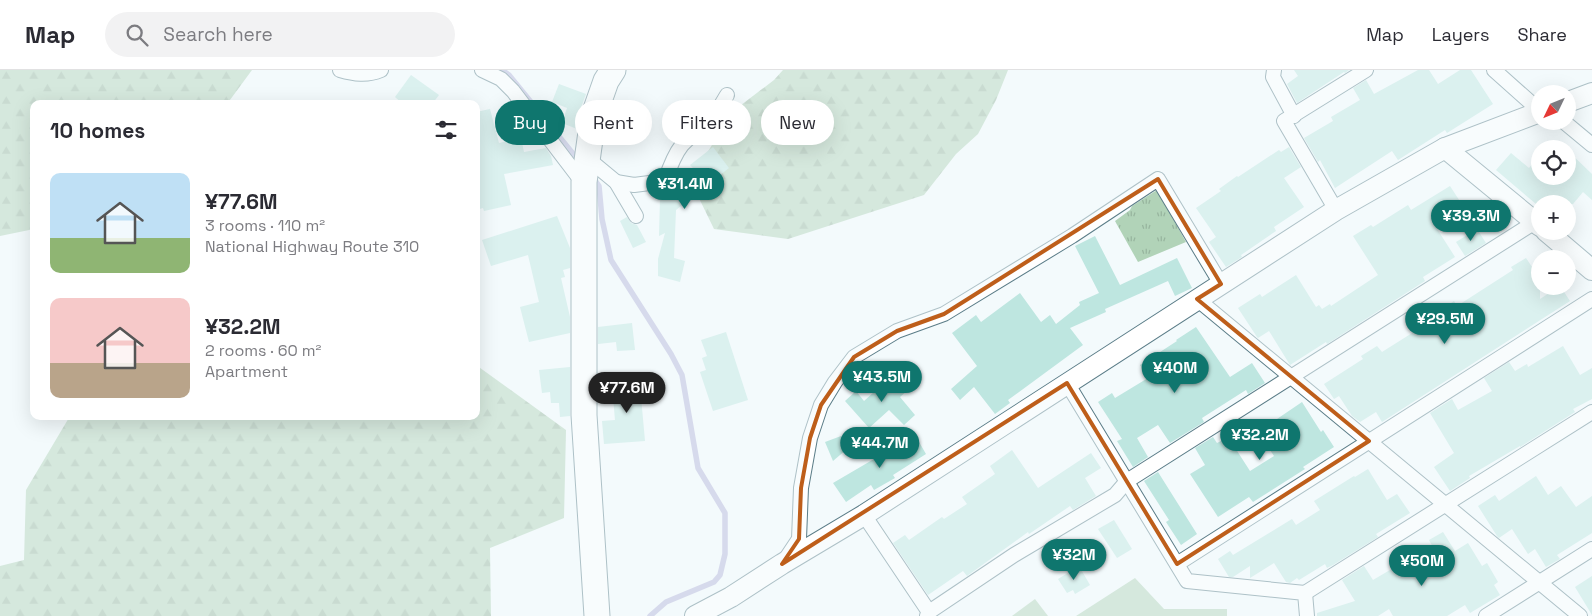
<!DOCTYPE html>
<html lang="en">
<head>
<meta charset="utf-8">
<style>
	:root { --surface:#fff; --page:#f2f2f3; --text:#2b2b33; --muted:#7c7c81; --line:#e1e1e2; --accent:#0f766e }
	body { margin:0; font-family:"Space Grotesk",sans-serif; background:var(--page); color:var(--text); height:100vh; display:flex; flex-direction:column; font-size:19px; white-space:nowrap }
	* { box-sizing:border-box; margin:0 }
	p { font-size:16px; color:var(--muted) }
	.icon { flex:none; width:28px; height:28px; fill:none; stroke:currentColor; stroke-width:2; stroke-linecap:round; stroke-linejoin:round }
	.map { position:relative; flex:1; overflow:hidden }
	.sheet { position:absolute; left:30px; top:30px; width:450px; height:320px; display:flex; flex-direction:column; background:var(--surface); border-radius:10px; box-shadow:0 5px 20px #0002 }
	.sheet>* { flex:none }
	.banner { position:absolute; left:495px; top:30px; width:475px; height:45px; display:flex; gap:10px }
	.needle { width:32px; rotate:227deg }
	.controls { position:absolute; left:1531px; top:15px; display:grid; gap:10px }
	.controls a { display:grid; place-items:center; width:45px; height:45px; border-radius:50%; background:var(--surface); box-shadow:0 5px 20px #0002; font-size:25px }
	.price { position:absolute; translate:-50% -42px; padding:0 11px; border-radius:18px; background:var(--accent); color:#fff; font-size:16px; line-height:32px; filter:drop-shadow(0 1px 2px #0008) }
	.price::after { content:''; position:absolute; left:50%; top:30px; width:15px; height:11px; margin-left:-8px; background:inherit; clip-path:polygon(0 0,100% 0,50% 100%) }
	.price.selected { background:#222; color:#fff }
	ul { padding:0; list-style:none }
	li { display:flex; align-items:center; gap:15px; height:125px; padding:0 20px }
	li span { display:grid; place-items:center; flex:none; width:140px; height:100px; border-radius:10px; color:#555 }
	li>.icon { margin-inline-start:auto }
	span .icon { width:60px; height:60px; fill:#fffc; stroke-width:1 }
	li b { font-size:21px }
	h2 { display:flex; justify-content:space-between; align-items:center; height:60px; padding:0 20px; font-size:21px }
	.pill { padding:0 18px; border-radius:22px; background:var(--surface); box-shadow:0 5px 20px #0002; font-size:18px; line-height:45px }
	.pill.selected { background:var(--accent); color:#fff }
	header { display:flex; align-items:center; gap:30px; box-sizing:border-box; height:70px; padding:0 25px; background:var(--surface); border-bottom:1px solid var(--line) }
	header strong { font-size:24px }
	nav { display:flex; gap:28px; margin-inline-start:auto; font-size:18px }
	.search { width:350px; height:45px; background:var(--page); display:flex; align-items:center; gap:12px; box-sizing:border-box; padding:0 18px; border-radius:28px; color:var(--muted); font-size:19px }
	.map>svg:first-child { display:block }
	.grass { fill:url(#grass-tufts) }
	.forest { fill:url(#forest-firs) }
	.garden { fill:#b1d3b8 }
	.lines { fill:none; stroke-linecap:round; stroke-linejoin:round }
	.stream { stroke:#b4b3d9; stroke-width:5.5 }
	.building { fill:#bee6e0 }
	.street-casing { stroke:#5b7d88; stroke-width:16 }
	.secondary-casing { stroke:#5b7d88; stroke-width:22 }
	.highway-casing { stroke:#5b7d88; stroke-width:27 }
	.street { stroke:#fff; stroke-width:14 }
	.secondary { stroke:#fff; stroke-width:20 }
	.highway { stroke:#fff; stroke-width:25 }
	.marked { fill:none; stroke:#be5e1a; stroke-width:4; stroke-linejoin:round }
</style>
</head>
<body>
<header>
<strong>Map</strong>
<div class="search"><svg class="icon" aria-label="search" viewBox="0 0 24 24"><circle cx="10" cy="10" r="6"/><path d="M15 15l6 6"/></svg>Search here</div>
<nav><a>Map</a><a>Layers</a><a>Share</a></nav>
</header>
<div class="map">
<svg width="1592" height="546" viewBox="0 0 1592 546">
	<defs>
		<pattern id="grass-tufts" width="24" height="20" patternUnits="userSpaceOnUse" patternTransform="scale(1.25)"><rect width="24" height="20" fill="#b1d3b8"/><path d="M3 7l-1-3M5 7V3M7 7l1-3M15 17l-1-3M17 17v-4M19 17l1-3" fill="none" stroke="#97b59e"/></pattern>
		<pattern id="forest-firs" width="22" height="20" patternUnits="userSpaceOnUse" patternTransform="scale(1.25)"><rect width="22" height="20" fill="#b1d3b8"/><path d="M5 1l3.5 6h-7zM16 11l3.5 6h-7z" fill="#97b59e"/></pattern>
	</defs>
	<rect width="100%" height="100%" fill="#f3fafc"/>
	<polygon class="grass" points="1157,120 1186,172 1138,192 1115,151 1130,140 1132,136"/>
	<g class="forest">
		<polygon points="0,0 252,0 227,34 34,34 34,159 0,166"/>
		<polygon points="783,0 1008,0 996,30 978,64 956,84 924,125 788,169 714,159 696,122 704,88 732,42 774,10"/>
		<polygon points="476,295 566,360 564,448 490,478 491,546 0,546 0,496 24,490 26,420 70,346 476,346"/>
	</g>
	<g class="garden">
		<polygon points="1135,508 1164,539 1227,539 1227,546 1076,546"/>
		<polygon points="1035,529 1048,546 1012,546"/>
	</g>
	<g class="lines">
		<g class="stream">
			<polyline points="502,0 509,5 579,91"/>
			<polyline points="592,106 599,116 602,149 611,190 671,284 682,305 698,398 725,443 725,484 720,505 714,512 666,532 650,546"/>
		</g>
	</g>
	<g class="building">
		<polygon points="1294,0 1349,0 1345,3 1344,2 1297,33 1287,14 1298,6"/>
		<polygon points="1418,0 1429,0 1438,14 1460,0 1471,0 1493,34 1447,63 1445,60 1398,90 1392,81 1335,118 1320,90 1318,92 1304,68 1333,51 1331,47 1360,30 1353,18 1366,10 1374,24"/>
		<polygon points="411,5 439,25 432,34 403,34 395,27"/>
		<polygon points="559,14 586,24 579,43 577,59 562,53 567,38 552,32"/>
		<polygon points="490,39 499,73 521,68 524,82 546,78 551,86 553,95 504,104 511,135 484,141 483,138 476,140 476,42"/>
		<polygon points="713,77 729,98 676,140 674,188 685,191 680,212 658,206 658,189 665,163 659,166 660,129 687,130 676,115 695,100 690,95"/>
		<polygon points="1289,77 1301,97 1284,108 1304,137 1274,157 1276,161 1241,185 1242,187 1226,197 1209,172 1216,167 1196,138 1221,121 1219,119 1237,106 1238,107 1279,80 1281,82"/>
		<polygon points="1568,81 1592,104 1592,130 1583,122 1573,134 1536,134 1496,100 1511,83 1529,98 1540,85 1540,106 1568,106"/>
		<polygon points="1450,116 1463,136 1434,154 1455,187 1423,207 1425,211 1327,274 1326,272 1290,295 1269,261 1258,268 1257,267 1238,238 1260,224 1262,227 1296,205 1316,237 1319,235 1322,239 1330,234 1331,236 1378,205 1353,166 1371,155 1373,157 1408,135 1411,140"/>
		<polygon points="557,146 570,178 570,198 563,200 565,207 561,208 570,247 570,263 529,272 520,237 539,232 528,185 491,196 482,170"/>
		<polygon points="627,147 631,153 637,155 646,172 633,178 620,151"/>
		<polygon points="1477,159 1486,173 1465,186 1456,172"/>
		<polygon points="1095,166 1120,215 1177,188 1192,218 1175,226 1168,211 1105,239 1106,242 1070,258 1083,275 1008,330 1010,333 995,344 974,317 960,330 951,319 977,296 952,263 976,245 981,252 1020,223 1041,252 1050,245 1056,254 1080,235 1079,232 1099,223 1075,176"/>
		<polygon points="1526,188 1532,197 1540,192 1540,229 1560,216 1570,231 1382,352 1376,342 1360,352 1352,346 1339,326 1334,329 1324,314 1363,289 1361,286 1377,276 1382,282 1436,248 1434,244 1454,231 1457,236 1513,200 1511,197"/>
		<polygon points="632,253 635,280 617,281 616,272 598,274 598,257"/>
		<polygon points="1196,257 1230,307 1252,293 1265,313 1248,324 1246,320 1202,348 1204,352 1170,373 1158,355 1137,368 1148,387 1133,397 1117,371 1122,369 1098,332 1112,323 1115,328 1148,308 1140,295 1177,271 1176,270"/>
		<polygon points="726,262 748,330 713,341 700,302 706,300 702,288 707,286 701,270"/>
		<polygon points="1563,276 1580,305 1592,298 1592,329 1573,339 1575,342 1520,377 1520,376 1469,406 1470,408 1450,421 1434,397 1454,383 1430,343 1452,329 1458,340 1492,321 1484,308 1509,292 1515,301 1527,294 1528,297"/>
		<polygon points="570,297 570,346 560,347 559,333 551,333 550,322 542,323 539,300"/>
		<polygon points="894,304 908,320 900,327 915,345 904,355 889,340 869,358 845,331 856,321 864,331"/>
		<polygon points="652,312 653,327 641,327 645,371 604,374 602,351 615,350 612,315"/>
		<polygon points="1302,332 1321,362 1323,360 1334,377 1303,397 1305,399 1253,432 1249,427 1218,447 1190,404 1205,395 1195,378 1213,367 1217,373 1225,369 1229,374 1232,373 1250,401 1274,386 1258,362"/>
		<polygon points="915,365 926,384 893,405 895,408 874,420 871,415 846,432 833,413"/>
		<polygon points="841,366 847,379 833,391 825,372"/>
		<polygon points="1012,380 1038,418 1091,383 1101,398 1085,408 1096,426 1073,440 1070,436 1029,464 1028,462 967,506 963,501 928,525 893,473 905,465 909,470 942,447 944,449 967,434 962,427 995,404 990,396"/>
		<polygon points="1368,399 1387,430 1397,424 1410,443 1376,464 1378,467 1333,495 1327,498 1325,494 1299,510 1297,508 1290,513 1286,512 1274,493 1250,508 1250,496 1233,507 1229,507 1218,489 1230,481 1233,485 1292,449 1296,455 1320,440 1314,431 1354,406 1355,407"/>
		<polygon points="1158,402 1197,464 1181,475 1166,452 1169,450 1144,411"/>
		<polygon points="1536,406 1548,425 1561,416 1576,437 1592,426 1592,463 1557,485 1560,489 1546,497 1535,479 1528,484 1512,459 1499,468 1497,466 1478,436 1495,425 1499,431"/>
		<polygon points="1114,450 1132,479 1117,488 1098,459"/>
		<polygon points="1443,462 1455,481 1468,473 1482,496 1487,493 1498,512 1494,515 1500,525 1470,543 1465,535 1447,546 1393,546 1389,539 1378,546 1317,546 1317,543 1355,531 1342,510 1364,496 1373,510 1407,490 1416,504 1440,490 1429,470"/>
		<polygon points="1079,496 1090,515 1075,524 1073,520 1067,523 1058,509"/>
		<polygon points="1592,506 1592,545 1575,517"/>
	</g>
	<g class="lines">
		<g class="street-casing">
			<g id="street">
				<path d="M340,0C354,4 367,6 381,0"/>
				<polyline points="482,0 501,9 513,21 583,113"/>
				<polyline points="1274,0 1273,7 1294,46"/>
				<polyline points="1494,0 1540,41"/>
				<polyline points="1563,51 1592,75"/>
				<polyline points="587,88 616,112 636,146"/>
				<path d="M616,112L634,115L665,111C669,99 674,85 682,75C699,57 716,47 727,25"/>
				<polyline points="1336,140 1284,51 1366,0"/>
				<polyline points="1197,229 1580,546"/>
				<polyline points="1067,313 1187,511 1305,523 1307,546"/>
				<polyline points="864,445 929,542"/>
				<polyline points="785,490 799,469 801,418 810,368 821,335 835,312 854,287 897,261 944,244 1072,166 1158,109 1221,214"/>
				<polyline points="1177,494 1592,229"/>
				<polyline points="1305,523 1592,342"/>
				<polyline points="927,546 929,542 1014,485 1115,425 1127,411 1535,152"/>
				<polyline points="1486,546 1592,479"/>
			</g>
		</g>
		<g class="secondary-casing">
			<g id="secondary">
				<polyline points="1568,32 1592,23"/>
				<polyline points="1445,78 1540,156"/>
				<polyline points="1546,161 1592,200"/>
				<polyline points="695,546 731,527 782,494 864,445 1336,140 1445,78 1540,42"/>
			</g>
		</g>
		<g class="highway-casing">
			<polyline id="highway" points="597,546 584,345 584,112 593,48 606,11 613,0"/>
		</g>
		<use href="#street" class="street"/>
		<use href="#secondary" class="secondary"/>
		<use href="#highway" class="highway"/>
	</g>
	<path d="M0 0H1592V546H0ZM1158,109L1221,214L1197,229L1369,371L1177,494L1067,313L782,494L799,469L801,418L810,368L821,335L854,287L897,261L944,244Z" fill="#f3fafc" fill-opacity=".55" fill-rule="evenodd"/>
	<path class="marked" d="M1158,109L1221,214L1197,229L1369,371L1177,494L1067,313L782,494L799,469L801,418L810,368L821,335L854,287L897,261L944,244Z"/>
</svg>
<div class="controls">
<a><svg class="needle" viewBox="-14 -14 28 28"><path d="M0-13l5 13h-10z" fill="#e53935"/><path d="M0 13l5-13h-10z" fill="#7c7c81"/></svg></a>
<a><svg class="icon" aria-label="locate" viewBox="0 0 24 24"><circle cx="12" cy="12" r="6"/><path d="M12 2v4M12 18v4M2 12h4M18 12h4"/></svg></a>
<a>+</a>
<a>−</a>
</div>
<b class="price" style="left:685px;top:140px">¥31.4M</b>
<b class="price" style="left:1471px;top:172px">¥39.3M</b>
<b class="price" style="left:1445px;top:275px">¥29.5M</b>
<b class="price" style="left:1175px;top:324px">¥40M</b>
<b class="price" style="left:882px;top:333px">¥43.5M</b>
<b class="price selected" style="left:627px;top:344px">¥77.6M</b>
<b class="price" style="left:1260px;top:391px">¥32.2M</b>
<b class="price" style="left:880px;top:399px">¥44.7M</b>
<b class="price" style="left:1074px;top:511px">¥32M</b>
<b class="price" style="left:1422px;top:517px">¥50M</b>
<div class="banner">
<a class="pill selected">Buy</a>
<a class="pill">Rent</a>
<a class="pill">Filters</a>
<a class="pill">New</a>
</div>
<section class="sheet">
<h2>10 homes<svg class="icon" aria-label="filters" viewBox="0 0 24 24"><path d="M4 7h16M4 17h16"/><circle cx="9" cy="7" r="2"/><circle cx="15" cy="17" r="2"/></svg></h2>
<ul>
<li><span style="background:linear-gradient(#bfe0f5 65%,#8fb573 0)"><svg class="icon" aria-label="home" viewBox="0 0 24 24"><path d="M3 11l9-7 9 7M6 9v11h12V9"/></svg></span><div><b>¥77.6M</b><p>3 rooms · 110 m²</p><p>National Highway Route 310</p></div></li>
<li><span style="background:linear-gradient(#f6c9c9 65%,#b9a48a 0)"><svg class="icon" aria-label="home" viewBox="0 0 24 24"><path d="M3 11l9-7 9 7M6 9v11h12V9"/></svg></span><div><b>¥32.2M</b><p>2 rooms · 60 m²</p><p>Apartment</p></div></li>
</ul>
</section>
</div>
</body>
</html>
